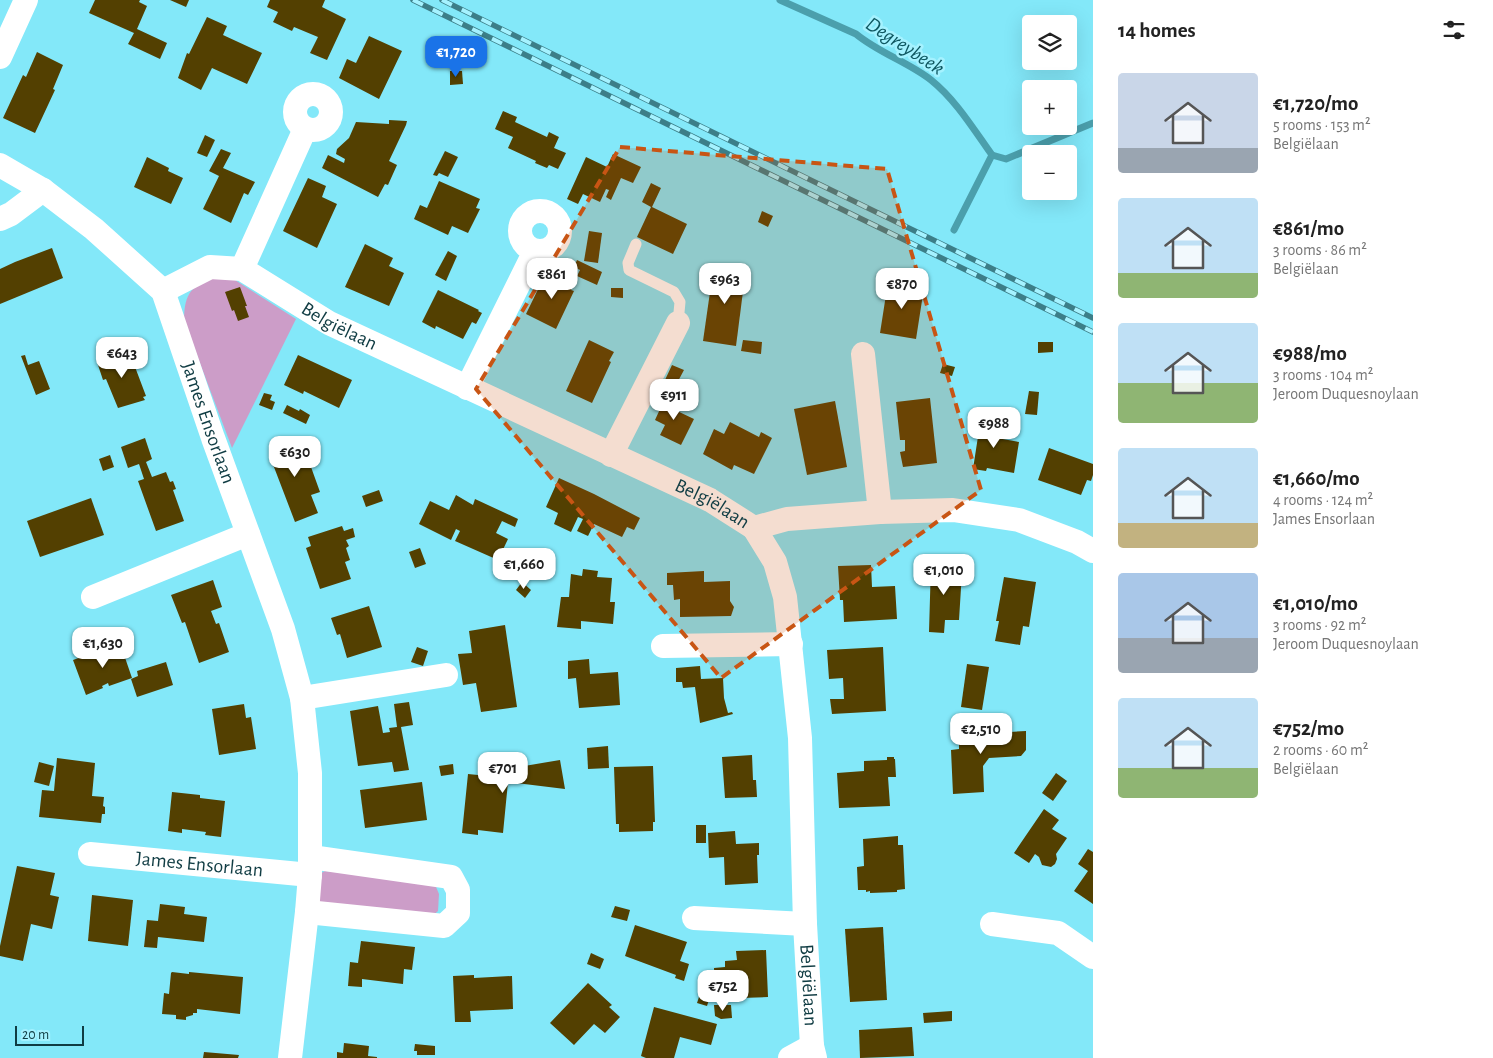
<!DOCTYPE html>
<html lang="en">
<head>
<meta charset="utf-8">
<style>
	:root { --surface:#fff; --page:#f6f6f6; --text:#222; --muted:#767676; --accent:#1a73e8 }
	body { margin:0; font-family:"Alegreya Sans",sans-serif; background:var(--page); color:var(--text); height:100vh; display:flex; flex-direction:column; font-size:19px; white-space:nowrap }
	* { box-sizing:border-box; margin:0 }
	p { font-size:16px; color:var(--muted) }
	.icon { flex:none; width:28px; height:28px; fill:none; stroke:currentColor; stroke-width:2; stroke-linecap:round; stroke-linejoin:round }
	.map { position:relative; flex:1; overflow:hidden }
	.panel { display:flex; flex-direction:column; background:var(--surface); width:400px }
	.panel>* { flex:none }
	.fabs { position:absolute; left:1022px; top:15px; display:grid; gap:10px }
	.fabs a { display:grid; place-items:center; width:55px; height:55px; border-radius:5px; background:var(--surface); box-shadow:0 5px 20px #0002; font-size:25px }
	.scale { position:absolute; left:15px; bottom:12px; width:69px; box-sizing:border-box; padding-left:5px; border:2px solid #103c43; border-top:0; font-size:14px; line-height:18px; white-space:nowrap; color:#103c43; -webkit-text-stroke:4px #a5f2ff; paint-order:stroke }
	.price { position:absolute; translate:-50% -42px; padding:0 11px; border-radius:10px; background:#fff; color:#222; font-size:16px; line-height:32px; filter:drop-shadow(0 1px 2px #0008) }
	.price::after { content:''; position:absolute; left:50%; top:30px; width:15px; height:11px; margin-left:-8px; background:inherit; clip-path:polygon(0 0,100% 0,50% 100%) }
	.price.active { background:var(--accent); color:#fff }
	ul { padding:0; list-style:none }
	li { display:flex; align-items:center; gap:15px; height:125px; padding:0 25px }
	li span { display:grid; place-items:center; flex:none; width:140px; height:100px; border-radius:5px; color:#555 }
	li>.icon { margin-inline-start:auto }
	span .icon { width:60px; height:60px; fill:#fffc; stroke-width:1 }
	li b { font-size:21px }
	h2 { display:flex; justify-content:space-between; align-items:center; height:60px; padding:0 25px; font-size:21px }
	main { display:flex; flex:1; min-height:0 }
	.map>svg:first-child { display:block }
	.green { fill:#cc9dc8 }
	.lines { fill:none; stroke-linecap:round; stroke-linejoin:round }
	.stream { stroke:#4b9fac; stroke-width:7 }
	.building { fill:#534001 }
	.lane { stroke:#fff; stroke-width:11 }
	.street { stroke:#fff; stroke-width:24 }
	.rail-casing { stroke:#3c7e88; stroke-width:5.5 }
	.rail { stroke:#a5f2ff; stroke-width:4; stroke-dasharray:11; stroke-linecap:butt }
	.marked { fill:#c85514; fill-opacity:0.2; stroke:#c85514; stroke-width:4; stroke-dasharray:10 6; stroke-linejoin:round }
	.labels { text-anchor:middle; dominant-baseline:central; stroke-width:5; stroke-linejoin:round; paint-order:stroke }
	.street-label { font-size:20px; fill:#103c43; stroke:#a5f2ff }
	.water-label { font-size:21px; font-style:italic; fill:#0e5761; stroke:#a5f2ff }
</style>
</head>
<body>
<main>
<div class="map">
<svg width="1093" height="1058" viewBox="0 0 1093 1058">
	<rect width="100%" height="100%" fill="#83e8f9"/>
	<g class="green">
		<path d="M218,276L235,280L296,319L232,448L184,321C184,292 192,285 218,276Z"/>
		<polygon points="325,871 434,882 439,894 438,911 429,919 319,907 318,875"/>
	</g>
	<g class="lines">
		<g class="stream">
			<path d="M780,0L856,34C879,53 908,62 931,80C956,100 974,130 992,155L954,230"/>
			<polyline points="992,155 1006,159 1093,123"/>
		</g>
	</g>
	<g class="building">
		<polygon points="95,0 140,0 139,2 147,6 137,29 167,43 160,59 128,44 134,33 89,13"/>
		<polygon points="170,0 189,0 186,7"/>
		<polygon points="270,0 325,0 322,7 346,19 327,60 310,53 318,37 294,27 292,31 273,22 278,12 267,7"/>
		<polygon points="207,17 227,26 223,35 262,53 247,84 212,68 201,90 178,78 187,53 189,54"/>
		<polygon points="369,36 402,51 379,99 339,78 347,59 356,63"/>
		<polygon points="37,52 63,65 53,89 55,90 35,133 3,118 23,75 26,77"/>
		<polygon points="450,71 462,71 463,84 450,85"/>
		<polygon points="503,111 517,117 515,122 547,137 549,132 559,137 554,148 566,153 558,169 549,165 547,168 535,163 536,161 508,148 513,137 495,129"/>
		<polygon points="389,120 407,121 406,125 389,161 397,165 388,185 385,184 378,197 322,168 328,155 344,163 345,159 336,154 337,149 349,138 356,122 389,124"/>
		<polygon points="205,135 215,140 207,157 197,153"/>
		<polygon points="221,149 231,153 223,168 255,182 248,195 244,193 231,223 203,209 219,176 209,171"/>
		<polygon points="445,151 458,157 448,177 439,173 437,176 433,175"/>
		<polygon points="613,154 641,167 633,183 621,178 611,200 606,197 609,190 606,189 600,202 583,194 578,204 567,199 586,157 607,167"/>
		<polygon points="147,157 169,168 168,171 183,178 171,204 134,187"/>
		<polygon points="308,178 326,186 322,197 337,204 317,248 283,231"/>
		<polygon points="439,181 480,199 476,208 480,209 468,233 452,226 448,235 414,219 420,205 427,208"/>
		<polygon points="651,183 661,188 652,207 687,224 673,254 637,237 651,207 642,202"/>
		<polygon points="762,211 773,216 768,227 758,222"/>
		<polygon points="589,231 602,233 598,263 584,261"/>
		<polygon points="365,244 393,258 389,266 404,273 389,306 345,287"/>
		<polygon points="52,248 63,278 0,304 0,269 15,262"/>
		<polygon points="448,251 457,256 446,281 435,275"/>
		<polygon points="577,260 602,272 597,285 577,276 580,270 574,267"/>
		<polygon points="714,264 746,268 736,346 703,341"/>
		<polygon points="557,271 575,280 571,290 574,291 556,329 526,314 544,277 552,281"/>
		<polygon points="888,282 924,288 916,339 880,333"/>
		<polygon points="240,287 247,306 245,306 249,317 238,321 234,310 232,311 225,292"/>
		<polygon points="611,288 623,288 623,298 611,297"/>
		<polygon points="438,290 479,310 478,311 482,313 476,324 472,322 463,339 436,326 435,329 422,322"/>
		<polygon points="589,340 614,352 609,361 611,362 592,403 566,391"/>
		<polygon points="743,340 762,342 761,354 741,351"/>
		<polygon points="1038,342 1053,342 1053,352 1038,353"/>
		<polygon points="129,351 146,396 143,397 145,400 118,408 106,379 103,380 97,362"/>
		<polygon points="25,355 28,365 39,361 50,389 36,395 21,356"/>
		<polygon points="298,355 352,380 339,408 304,391 303,394 284,385"/>
		<polygon points="943,364 955,367 952,376 940,373"/>
		<polygon points="672,365 684,370 676,385 665,380"/>
		<polygon points="1029,391 1039,392 1037,415 1025,414"/>
		<polygon points="264,393 272,395 270,400 275,402 272,410 259,405"/>
		<polygon points="667,394 680,400 675,410 694,419 681,445 660,435 665,425 655,420"/>
		<polygon points="930,398 937,463 903,467 900,452 905,451 905,440 900,440 896,402"/>
		<polygon points="835,401 847,467 807,475 794,409"/>
		<polygon points="287,405 299,411 300,409 310,415 306,424 283,413"/>
		<polygon points="981,417 1000,420 997,438 1019,442 1014,473 987,468 986,471 973,469"/>
		<polygon points="730,422 759,437 761,432 772,438 754,474 734,465 732,470 703,454 714,429 724,434"/>
		<polygon points="289,437 293,446 296,445 300,456 309,453 314,466 311,467 320,492 311,495 318,513 295,522 269,454 274,452 271,444"/>
		<polygon points="145,438 152,459 146,462 152,477 166,472 170,482 173,481 176,489 173,490 184,521 156,531 138,481 144,479 139,464 128,468 121,447"/>
		<polygon points="1049,448 1093,464 1093,475 1091,481 1087,480 1081,495 1038,480"/>
		<polygon points="110,455 114,467 103,471 99,459"/>
		<polygon points="559,478 594,494 640,518 634,530 627,527 622,537 594,524 588,536 577,531 583,519 578,517 571,532 554,524 558,513 546,507"/>
		<polygon points="379,490 383,501 366,507 362,496"/>
		<polygon points="456,495 473,505 475,499 518,519 515,527 502,521 496,533 508,539 498,560 455,541 460,531 456,529 451,540 419,524 430,501 449,510"/>
		<polygon points="91,498 104,535 40,557 27,521"/>
		<polygon points="342,526 344,531 353,528 355,537 346,540 349,546 346,548 350,560 345,562 351,579 320,589 306,548 311,546 308,537"/>
		<polygon points="420,548 426,564 415,568 409,552"/>
		<polygon points="931,563 954,565 953,571 962,572 959,620 945,620 944,633 929,632"/>
		<polygon points="871,565 872,587 895,586 897,619 844,622 843,600 840,600 838,566"/>
		<polygon points="583,569 598,571 597,577 612,578 610,602 615,602 613,624 581,621 581,629 557,627 561,597 569,597 571,574 582,576"/>
		<polygon points="704,571 704,582 730,581 730,601 734,607 731,616 680,617 680,599 674,600 673,585 667,585 667,573"/>
		<polygon points="1004,577 1036,582 1029,627 1023,626 1020,645 995,641 999,621 996,621"/>
		<polygon points="213,580 222,607 211,611 216,624 219,623 229,652 199,663 185,622 182,623 171,595"/>
		<polygon points="522,582 531,590 525,598 516,590"/>
		<polygon points="369,606 382,647 347,658 340,634 337,635 331,618"/>
		<polygon points="505,625 517,707 481,712 476,683 463,685 458,654 472,653 469,631"/>
		<polygon points="120,643 132,678 109,686 108,683 102,686 103,688 86,695 73,660"/>
		<polygon points="417,647 428,651 423,666 411,662"/>
		<polygon points="883,647 886,711 832,714 830,699 844,699 843,678 829,679 827,650"/>
		<polygon points="589,659 590,674 618,672 620,705 579,708 576,678 568,679 568,661"/>
		<polygon points="166,662 173,685 137,697 131,679 138,676 137,671"/>
		<polygon points="967,664 989,667 982,710 961,707"/>
		<polygon points="700,666 701,679 723,678 724,698 728,713 732,712 733,714 700,723 695,687 683,688 682,682 676,682 676,668"/>
		<polygon points="409,702 413,725 401,727 409,770 394,772 392,762 358,766 350,711 378,706 383,733 390,732 389,728 397,727 394,704"/>
		<polygon points="244,704 246,718 251,717 256,749 219,755 212,709"/>
		<polygon points="992,726 993,733 1026,731 1026,750 1021,756 989,758 983,766 984,792 953,794 951,750 959,749 959,729"/>
		<polygon points="608,746 609,768 588,769 587,748"/>
		<polygon points="752,755 753,780 756,780 757,797 725,798 722,757"/>
		<polygon points="887,757 894,757 894,759 895,759 896,777 888,777 890,806 839,808 837,773 864,771 864,761 887,760"/>
		<polygon points="57,758 95,763 92,796 104,797 103,806 105,807 105,814 102,814 101,823 39,817 42,790 54,791"/>
		<polygon points="560,760 565,789 508,782 503,833 478,830 478,835 462,833 468,774 488,776 488,772"/>
		<polygon points="39,762 54,766 49,786 34,782"/>
		<polygon points="453,764 454,774 441,776 439,766"/>
		<polygon points="653,766 655,822 653,822 653,831 619,832 619,824 616,824 614,767"/>
		<polygon points="1056,773 1067,781 1053,801 1042,793"/>
		<polygon points="422,782 427,820 365,828 360,790"/>
		<polygon points="172,792 200,795 200,798 225,801 221,837 205,835 206,832 182,829 182,833 168,831"/>
		<polygon points="1044,809 1059,820 1052,829 1067,838 1056,854 1057,859 1055,864 1051,867 1042,865 1039,857 1035,854 1029,863 1014,853"/>
		<rect x="696" y="825" width="10" height="18"/>
		<polygon points="735,831 736,844 759,843 759,855 757,855 758,883 725,885 724,857 709,858 708,833"/>
		<polygon points="898,836 898,845 903,845 905,889 897,890 897,892 870,893 870,891 866,892 866,890 858,890 857,867 864,866 863,839"/>
		<polygon points="1088,849 1093,852 1093,904 1074,891 1088,871 1078,864"/>
		<polygon points="17,866 55,873 50,895 59,897 52,929 31,924 23,961 0,956 0,946"/>
		<polygon points="92,895 133,900 128,946 88,941"/>
		<polygon points="160,904 185,907 184,914 207,917 204,942 158,937 157,948 144,947 147,920 158,921"/>
		<polygon points="615,906 630,910 627,921 611,917"/>
		<polygon points="635,925 687,942 680,961 689,964 684,981 675,978 676,975 625,956"/>
		<polygon points="883,927 887,1000 850,1002 845,929"/>
		<polygon points="361,941 415,947 412,970 404,969 403,984 362,979 362,987 348,986 350,962 358,963"/>
		<polygon points="766,950 768,997 741,998 742,1001 716,1001 714,968 725,967 725,961 737,960 736,951"/>
		<polygon points="591,953 604,959 600,969 587,964"/>
		<polygon points="172,972 189,974 189,972 243,977 240,1014 197,1009 197,1013 193,1013 193,1015 186,1017 186,1020 176,1019 176,1015 162,1014 164,993 169,994 171,973"/>
		<polygon points="474,975 474,978 512,976 513,1009 470,1011 471,1022 455,1022 453,976"/>
		<polygon points="588,983 612,1005 609,1007 620,1017 605,1033 594,1024 574,1045 550,1023"/>
		<polygon points="701,991 711,993 707,1006 697,1003"/>
		<polygon points="714,1005 731,1005 732,1018 721,1019 715,1016"/>
		<polygon points="654,1007 717,1024 711,1045 680,1037 674,1058 646,1058 641,1056"/>
		<polygon points="952,1011 952,1021 924,1023 923,1013"/>
		<polygon points="912,1027 914,1056 860,1058 859,1030"/>
		<polygon points="344,1043 369,1046 368,1056 377,1057 377,1058 337,1058 337,1052 343,1053"/>
		<polygon points="415,1044 435,1046 435,1055 417,1055 417,1051 414,1051"/>
		<polygon points="204,1052 239,1055 238,1058 203,1058"/>
	</g>
	<g class="lines">
		<polyline class="lane" points="636,244 628,263 629,270 674,292 680,302 678,323"/>
		<g class="street">
			<polyline points="0,57 26,0"/>
			<circle cx="313" cy="112" r="18"/>
			<path id="s1" d="M0,165L43,190L94,229L163,291L213,438L283,629L302,698L310,773V875L307,912L290,1058"/>
			<circle cx="540" cy="231" r="20"/>
			<polyline points="0,219 11,214 43,190"/>
			<polyline points="242,269 305,129"/>
			<path id="s2" d="M163,291L210,267L242,269L329,323L710,500L754,528L775,562L785,597L800,738L805,924L812,1046L815,1058"/>
			<polyline points="863,354 880,512"/>
			<polyline points="467,388 535,251"/>
			<polyline points="611,455 678,323"/>
			<polyline points="754,528 787,519 880,512 953,510 1019,520 1077,542 1093,551"/>
			<polyline points="93,597 248,534"/>
			<polyline points="663,646 791,644"/>
			<polyline points="302,698 446,675"/>
			<path id="s3" d="M90,854L310,875"/>
			<polyline points="307,912 444,926 458,913 458,890 451,877 311,857"/>
			<polyline points="694,918 805,924"/>
			<polyline points="992,924 1058,933 1093,957"/>
			<polyline points="790,1058 812,1046"/>
		</g>
		<g class="rail-casing">
			<g id="rail">
				<polyline points="413,0 1093,332"/>
				<polyline points="442,0 1093,318"/>
			</g>
		</g>
		<use href="#rail" class="rail"/>
	</g>
	<path class="marked" d="M620,147L887,169L981,490L721,678L476,389Z"/>
	<g class="labels">
		<g class="street-label">
			<text stroke="none"><textPath href="#s2" startOffset="198">Belgiëlaan</textPath></text>
			<text stroke="none"><textPath href="#s1" startOffset="346">James Ensorlaan</textPath></text>
			<text stroke="none"><textPath href="#s2" startOffset="611">Belgiëlaan</textPath></text>
			<text stroke="none"><textPath href="#s3" startOffset="110">James Ensorlaan</textPath></text>
			<text stroke="none"><textPath href="#s2" startOffset="1125">Belgiëlaan</textPath></text>
		</g>
		<g class="water-label">
			<text transform="translate(905 46) rotate(33)">Degreybeek</text>
		</g>
	</g>
</svg>
<div class="fabs">
<a><svg class="icon" aria-label="layers" viewBox="0 0 24 24"><path d="M12 4l9 5-9 5-9-5zM3 14l9 5 9-5"/></svg></a>
<a>+</a>
<a>−</a>
</div>
<div class="scale">20 m</div>
<b class="price active" style="left:456px;top:78px">€1,720</b>
<b class="price" style="left:552px;top:300px">€861</b>
<b class="price" style="left:725px;top:305px">€963</b>
<b class="price" style="left:902px;top:310px">€870</b>
<b class="price" style="left:122px;top:379px">€643</b>
<b class="price" style="left:674px;top:421px">€911</b>
<b class="price" style="left:994px;top:449px">€988</b>
<b class="price" style="left:295px;top:478px">€630</b>
<b class="price" style="left:524px;top:590px">€1,660</b>
<b class="price" style="left:944px;top:596px">€1,010</b>
<b class="price" style="left:103px;top:669px">€1,630</b>
<b class="price" style="left:981px;top:755px">€2,510</b>
<b class="price" style="left:503px;top:794px">€701</b>
<b class="price" style="left:723px;top:1012px">€752</b>
</div>
<section class="panel">
<h2>14 homes<svg class="icon" aria-label="filters" viewBox="0 0 24 24"><path d="M4 7h16M4 17h16"/><circle cx="9" cy="7" r="2"/><circle cx="15" cy="17" r="2"/></svg></h2>
<ul>
<li><span style="background:linear-gradient(#c9d6e8 75%,#9aa5b1 0)"><svg class="icon" aria-label="home" viewBox="0 0 24 24"><path d="M3 11l9-7 9 7M6 9v11h12V9"/></svg></span><div><b>€1,720/mo</b><p>5 rooms · 153 m²</p><p>Belgiëlaan</p></div></li>
<li><span style="background:linear-gradient(#bfe0f5 75%,#8fb573 0)"><svg class="icon" aria-label="home" viewBox="0 0 24 24"><path d="M3 11l9-7 9 7M6 9v11h12V9"/></svg></span><div><b>€861/mo</b><p>3 rooms · 86 m²</p><p>Belgiëlaan</p></div></li>
<li><span style="background:linear-gradient(#bfe0f5 60%,#8fb573 0)"><svg class="icon" aria-label="home" viewBox="0 0 24 24"><path d="M3 11l9-7 9 7M6 9v11h12V9"/></svg></span><div><b>€988/mo</b><p>3 rooms · 104 m²</p><p>Jeroom Duquesnoylaan</p></div></li>
<li><span style="background:linear-gradient(#bfe0f5 75%,#c2b280 0)"><svg class="icon" aria-label="home" viewBox="0 0 24 24"><path d="M3 11l9-7 9 7M6 9v11h12V9"/></svg></span><div><b>€1,660/mo</b><p>4 rooms · 124 m²</p><p>James Ensorlaan</p></div></li>
<li><span style="background:linear-gradient(#a9c7e8 65%,#9aa5b1 0)"><svg class="icon" aria-label="home" viewBox="0 0 24 24"><path d="M3 11l9-7 9 7M6 9v11h12V9"/></svg></span><div><b>€1,010/mo</b><p>3 rooms · 92 m²</p><p>Jeroom Duquesnoylaan</p></div></li>
<li><span style="background:linear-gradient(#bfe0f5 70%,#8fb573 0)"><svg class="icon" aria-label="home" viewBox="0 0 24 24"><path d="M3 11l9-7 9 7M6 9v11h12V9"/></svg></span><div><b>€752/mo</b><p>2 rooms · 60 m²</p><p>Belgiëlaan</p></div></li>
</ul>
</section>
</main>
</body>
</html>
